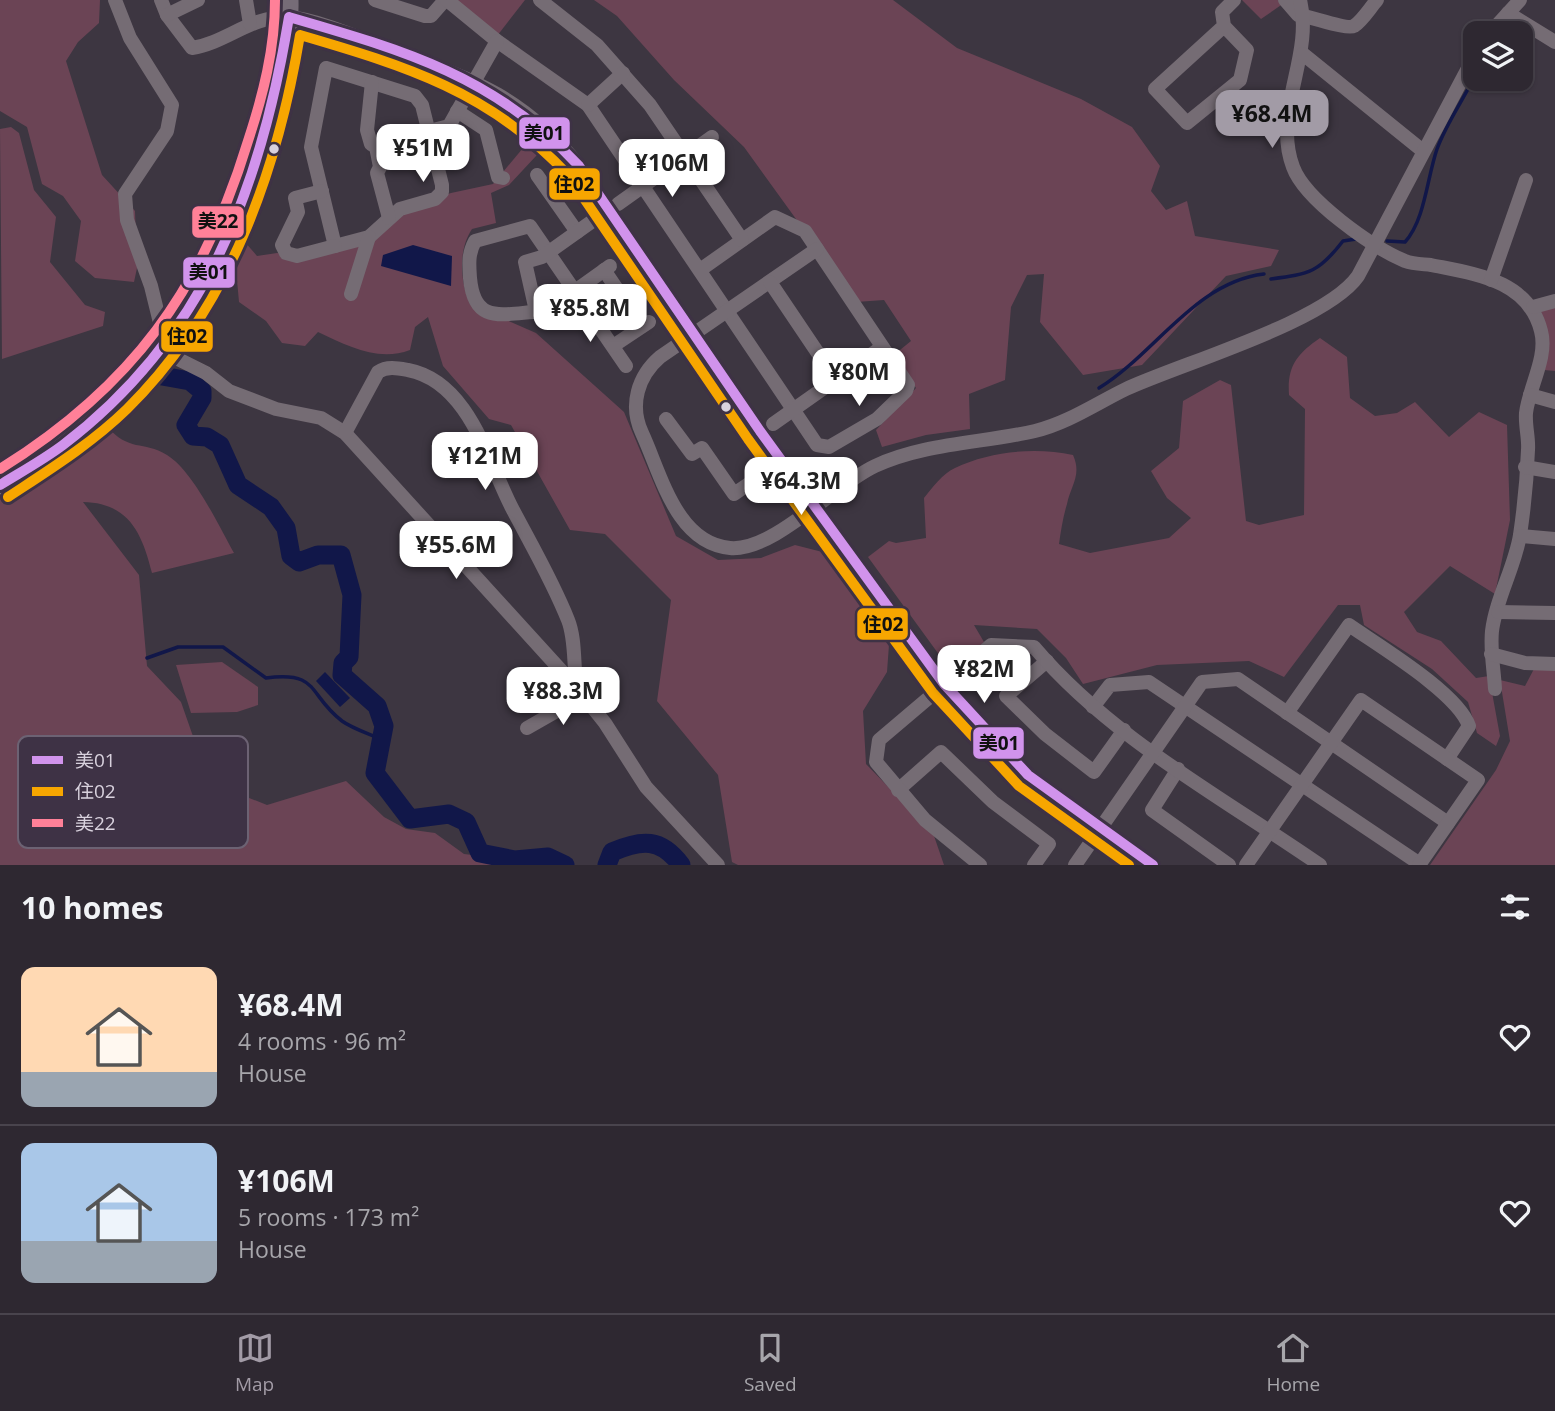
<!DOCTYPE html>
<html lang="en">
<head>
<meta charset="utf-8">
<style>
	:root { --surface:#2e2831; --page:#3a343d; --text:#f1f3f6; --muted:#a7a6ab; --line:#49444d; --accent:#a29ba6 }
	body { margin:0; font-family:"Open Sans","Noto Sans JP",sans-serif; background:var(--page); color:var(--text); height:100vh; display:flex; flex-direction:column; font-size:26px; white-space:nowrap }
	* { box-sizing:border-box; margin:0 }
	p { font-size:23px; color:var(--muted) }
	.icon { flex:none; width:38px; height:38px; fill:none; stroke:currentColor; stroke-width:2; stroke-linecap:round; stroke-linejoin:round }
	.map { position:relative; height:865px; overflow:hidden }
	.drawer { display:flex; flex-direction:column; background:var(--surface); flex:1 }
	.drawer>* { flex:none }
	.fabs { position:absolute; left:1463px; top:21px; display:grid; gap:14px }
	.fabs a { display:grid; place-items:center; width:70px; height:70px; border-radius:14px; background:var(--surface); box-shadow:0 2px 5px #0004,0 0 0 2px var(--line); font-size:35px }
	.price { position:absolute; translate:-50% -60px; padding:0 16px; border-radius:14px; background:#fff; color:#222; font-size:23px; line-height:46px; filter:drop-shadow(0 2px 4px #0008) }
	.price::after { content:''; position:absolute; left:50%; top:42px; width:21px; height:16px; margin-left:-10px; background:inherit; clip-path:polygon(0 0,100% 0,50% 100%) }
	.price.active { background:var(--accent); color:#111 }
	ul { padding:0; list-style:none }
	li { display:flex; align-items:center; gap:21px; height:175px; padding:0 21px }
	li+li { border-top:2px solid var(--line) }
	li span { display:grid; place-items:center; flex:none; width:196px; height:140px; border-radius:14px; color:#555 }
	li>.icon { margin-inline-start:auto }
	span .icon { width:84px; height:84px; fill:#fffc; stroke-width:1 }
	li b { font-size:30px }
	h2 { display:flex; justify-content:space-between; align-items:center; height:84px; padding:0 21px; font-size:30px }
	.dock { display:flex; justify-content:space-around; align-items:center; height:98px; border-top:2px solid var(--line); background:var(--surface); font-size:19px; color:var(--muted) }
	.dock a { display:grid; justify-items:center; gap:4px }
	.dock .active { color:var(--accent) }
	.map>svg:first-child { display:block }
	.green { fill:#6b4455 }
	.water { fill:#111749 }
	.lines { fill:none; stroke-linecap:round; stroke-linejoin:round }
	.stream { stroke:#111749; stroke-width:3.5 }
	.river { stroke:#111749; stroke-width:19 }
	.minor { stroke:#756c74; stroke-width:14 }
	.major { stroke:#766c77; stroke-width:19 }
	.bus-1-casing { stroke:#3e3245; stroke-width:16 }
	.bus-2-casing { stroke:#3e3245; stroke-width:16 }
	.bus-3-casing { stroke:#3e3245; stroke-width:16 }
	.bus-1 { stroke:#d193ec; stroke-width:10 }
	.bus-2 { stroke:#f7a600; stroke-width:10 }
	.bus-3 { stroke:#ff8098; stroke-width:10 }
	.bus-dot { fill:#d8d1dd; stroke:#3e3245; stroke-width:2.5 }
	.key { fill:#3e3245; stroke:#6c6273; stroke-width:2 }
	.key-label { font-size:19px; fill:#d8d1dd }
	.line-badge { stroke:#3e3245; stroke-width:2.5 }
	.pale-badge-label { font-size:19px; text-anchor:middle; font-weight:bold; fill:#111 }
</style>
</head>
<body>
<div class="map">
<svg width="1555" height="865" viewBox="0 0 1555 865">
	<rect width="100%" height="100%" fill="#3d3641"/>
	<g class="green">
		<polygon points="0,0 100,0 99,23 78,42 66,61 102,175 135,211 137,268 134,282 95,278 75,261 81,221 63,196 42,184 27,127 0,111"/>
		<polygon points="456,0 525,0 497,36"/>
		<polygon points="594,0 893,0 957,48 1081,99 1132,127 1160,166 1151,191 1166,210 1187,201 1195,236 1279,250 1271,266 1226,276 1142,365 1083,375 1040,322 1044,274 1027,275 1011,307 1005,380 969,394 970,429 926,435 882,447 876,430 916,388 895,354 911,341 884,300 856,302 744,147 674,80 617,16"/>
		<polygon points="1242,0 1285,0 1287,1 1261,19"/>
		<polygon points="11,127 19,133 34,190 56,217 50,262 85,305 105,312 103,326 2,359 0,129"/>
		<path d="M538,130L550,141L509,185L491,193L496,223L472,229C458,250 460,281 470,304L536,333L624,412L676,536L718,560L761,558L795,545L838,556L890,631L887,672L863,711L866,764L933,833L944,865H738L732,862L718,775L657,701L671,600L605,534L570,530L511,425L489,419L443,366L428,317L415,327L410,350C378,362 348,346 318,332L305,346L282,343L266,321L239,302L236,269L244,241L257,256L277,253L303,256L370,238L400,210L451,193L493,184Z"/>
		<polygon points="1555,302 1555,371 1544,370 1539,307"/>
		<path d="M1320,338L1347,357L1350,398L1375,416L1397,413L1415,402L1449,437L1479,412L1507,425L1510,520L1495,594L1450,566L1404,612L1417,632L1441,641L1476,678L1489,676L1500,736L1496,746L1477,733L1468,702L1432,669L1364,625L1360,605H1338L1284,677L1249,661L1157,665L1083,684L1066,658L1037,629L974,625L984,642L954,668L948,667L868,557L889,541L896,543L926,538L924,498C933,487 942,474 955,468C990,451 1036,447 1073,455C1082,475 1071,485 1067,504C1063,517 1061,530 1059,544L1090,553L1169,538L1191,518L1167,498L1151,471L1179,448L1183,401L1220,380L1231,385L1246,521L1259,525L1304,515L1305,409L1289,395C1287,366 1297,354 1320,338Z"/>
		<path d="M106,425C129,453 143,440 167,455C193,471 219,526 234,553L152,573C142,533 129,503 83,502L139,575L147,666L181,702L209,782L267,805L346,781L384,817L406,829L435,833L464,854L558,865H0V498L59,464Z"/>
		<polygon points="222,662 258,687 258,705 237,712 191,713 176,665"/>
		<polygon points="1535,667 1555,671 1555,865 1430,865 1496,770 1510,741 1500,680 1525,686"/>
	</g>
	<g class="water">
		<polygon points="413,245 452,256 451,286 381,266 383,255"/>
		<polygon points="325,672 350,698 340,707 316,681"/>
	</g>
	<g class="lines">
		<g class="stream">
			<path d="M1387,241L1405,242C1425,220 1427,178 1437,149C1446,124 1463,100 1475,76"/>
			<path d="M1271,279C1310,274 1319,272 1343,241L1356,239"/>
			<path d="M1099,388C1155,354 1195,282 1264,274"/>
			<path d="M147,658L178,647H223L266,678C320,671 307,694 342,721C353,729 370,734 383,740"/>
		</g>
		<g class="river">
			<polyline points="162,376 190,381 202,391 202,398 186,425 193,436 207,437 220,445 238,485 271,507 286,528 291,556 299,562 318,555 341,555 352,595 349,657 343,663 342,675 377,706 384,726 375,773 410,819 449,814 466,822 480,853 515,860 548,857 565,865"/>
			<path d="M607,865L612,852C642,839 661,838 681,865"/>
		</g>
		<g class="minor">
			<polyline points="115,0 130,38 172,105 167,131 125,194 127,220 151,286 166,347 176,358 206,373 229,391 276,409 321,418 345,433 577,688 605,723 646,787 718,865"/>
			<path d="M161,0L167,15L192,48C226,43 252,15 288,17C315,19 355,36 381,46C465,77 520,92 579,166L760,431L944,684L978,724L1028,775L1153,865"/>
			<polyline points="246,0 250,24"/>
			<polyline points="375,0 425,16 431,16 445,0"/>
			<polyline points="447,0 497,41 588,105 817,445 829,447 877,419 906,391 908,385 805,231 775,217 700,270"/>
			<polyline points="540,0 597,45 650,105 742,240"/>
			<path d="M1285,0L1298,15C1310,16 1347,30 1354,26C1362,21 1370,8 1377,0"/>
			<path d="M1300,0C1314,56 1272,111 1293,167C1305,200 1372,247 1405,261C1413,264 1422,264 1431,265C1475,274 1528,280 1541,331C1548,357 1529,387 1526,413C1525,426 1529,438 1528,450C1527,477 1524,508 1520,535C1515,567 1496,598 1492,631C1490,651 1494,670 1495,689"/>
			<polyline points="1508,13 1555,42"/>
			<polyline points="167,15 198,0"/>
			<polyline points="1224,26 1155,89 1187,123 1240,80 1247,50 1224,26 1222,12 1234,0"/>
			<polyline points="1490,33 1520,0"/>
			<polyline points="1303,54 1423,151"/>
			<polygon points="326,68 415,96 422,105 442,185 442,192 435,199 400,209 369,237 335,246 311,147"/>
			<polyline points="372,82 367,130 371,144 376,147 380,167 377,173 389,218"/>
			<polyline points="588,105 623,73"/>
			<polyline points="457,111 486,130 498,177 503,178"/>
			<polyline points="429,131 449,126 497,41"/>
			<polyline points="537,175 577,232"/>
			<polyline points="322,191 295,198 298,212 282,245 286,253 297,256 335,246"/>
			<polyline points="618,204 712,137"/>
			<path d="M817,249L660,357C638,376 629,405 642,433C661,474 676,543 730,548C773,552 834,485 875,466C924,443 983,443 1035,431C1068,423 1097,403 1126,389C1182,363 1326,322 1358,276L1475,55"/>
			<polyline points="604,270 642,326"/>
			<polyline points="1491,280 1526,180"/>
			<polyline points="770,282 836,380"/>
			<polyline points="575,291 610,266"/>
			<polyline points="351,294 369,237"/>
			<path d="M582,303C574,308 564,318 553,317C546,317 540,311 533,312C498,315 474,322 470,278C469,264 468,254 475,241L530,226L626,366"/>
			<polyline points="1533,307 1555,301"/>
			<polyline points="536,311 525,262 542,257 608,210"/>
			<polyline points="613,346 649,322"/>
			<polyline points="1530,395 1555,402"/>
			<polyline points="666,419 692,454 702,448 734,494 782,461"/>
			<polyline points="773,424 882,347"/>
			<path d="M345,433L378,372C387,366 397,368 408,370C470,382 488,463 513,510C532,546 553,582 568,620C576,640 573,666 577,688"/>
			<polyline points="1525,467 1555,472"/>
			<polyline points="1520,536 1555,539"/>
			<polyline points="1498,612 1555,613"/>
			<polyline points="1491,654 1525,663 1555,664"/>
			<polyline points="1047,661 1006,696 1045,734 1094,772 1124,730"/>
			<polyline points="1093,707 1110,685 1149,682 1420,864"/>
			<path d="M1287,713L1349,625C1379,646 1458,693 1469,726L1447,759"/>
			<polyline points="527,728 583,696"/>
			<polyline points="1178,769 1152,810 1229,865"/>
			<polyline points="898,790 941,752 993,802 1049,844 1034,865"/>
			<path d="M980,865L925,820L876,762L879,740L991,645L1034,647C1112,739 1222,797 1320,865"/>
			<polyline points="1075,865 1202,682 1238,679 1448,823"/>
			<polyline points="1246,865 1361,700 1478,780 1419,865"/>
		</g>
		<path class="major" d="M0,485C145,406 226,282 268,125C279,85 290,43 289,0"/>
		<g class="bus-1-casing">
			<path id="bus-1" d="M0,485C21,472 43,460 63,445C206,336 261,188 289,17C403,50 495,76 579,166L760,431L944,684L1028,775L1153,865"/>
		</g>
		<g class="bus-2-casing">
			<path id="bus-2" d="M8,497C49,470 91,444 127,409C229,308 277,173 300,35C406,66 491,92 568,175L748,439L933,693L1019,786L1129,865"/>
		</g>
		<g class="bus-3-casing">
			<path id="bus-3" d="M0,469C132,387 203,289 248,141C263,95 275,49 275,0"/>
		</g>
		<use href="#bus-1" class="bus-1"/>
		<use href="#bus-2" class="bus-2"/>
		<use href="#bus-3" class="bus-3"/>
	</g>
	<g class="bus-dot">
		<circle cx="274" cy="149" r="6"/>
		<circle cx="726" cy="407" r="6"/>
	</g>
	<rect x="18" y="736" width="230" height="112" rx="10" class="key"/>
	<rect x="32" y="756" width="31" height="8" fill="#d193ec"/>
	<rect x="32" y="787" width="31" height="9" fill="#f7a600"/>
	<rect x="32" y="819" width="31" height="8" fill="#ff8098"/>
	<g class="key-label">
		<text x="75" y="767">美01</text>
		<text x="75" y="798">住02</text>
		<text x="75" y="830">美22</text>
	</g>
	<g class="line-badge">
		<rect x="518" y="116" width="53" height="34" rx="7" fill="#d193ec"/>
		<rect x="548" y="167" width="53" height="34" rx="7" fill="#f7a600"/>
		<rect x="191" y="205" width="54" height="34" rx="7" fill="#ff8098"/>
		<rect x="182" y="256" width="54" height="33" rx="7" fill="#d193ec"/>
		<rect x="160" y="320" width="54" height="33" rx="7" fill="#f7a600"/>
		<rect x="856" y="607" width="53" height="34" rx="7" fill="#f7a600"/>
		<rect x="972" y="726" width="53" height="34" rx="7" fill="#d193ec"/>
	</g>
	<g class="pale-badge-label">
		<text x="544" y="140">美01</text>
		<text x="574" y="191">住02</text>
		<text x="218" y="228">美22</text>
		<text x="209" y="279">美01</text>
		<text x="187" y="343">住02</text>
		<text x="883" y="631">住02</text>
		<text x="999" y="750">美01</text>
	</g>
</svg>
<div class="fabs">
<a><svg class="icon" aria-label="layers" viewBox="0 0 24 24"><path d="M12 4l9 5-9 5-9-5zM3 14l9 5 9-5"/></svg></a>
</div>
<b class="price active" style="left:1272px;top:150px">¥68.4M</b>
<b class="price" style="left:423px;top:184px">¥51M</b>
<b class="price" style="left:672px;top:199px">¥106M</b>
<b class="price" style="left:590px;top:344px">¥85.8M</b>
<b class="price" style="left:859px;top:408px">¥80M</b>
<b class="price" style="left:485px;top:492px">¥121M</b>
<b class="price" style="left:801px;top:517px">¥64.3M</b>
<b class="price" style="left:456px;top:581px">¥55.6M</b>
<b class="price" style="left:984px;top:705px">¥82M</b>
<b class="price" style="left:563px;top:727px">¥88.3M</b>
</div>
<section class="drawer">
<h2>10 homes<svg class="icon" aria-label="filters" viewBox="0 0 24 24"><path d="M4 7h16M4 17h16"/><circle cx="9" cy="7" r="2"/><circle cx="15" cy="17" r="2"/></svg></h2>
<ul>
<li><span style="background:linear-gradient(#ffd9b3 75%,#9aa5b1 0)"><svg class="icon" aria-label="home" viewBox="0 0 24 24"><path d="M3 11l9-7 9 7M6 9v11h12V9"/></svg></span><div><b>¥68.4M</b><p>4 rooms · 96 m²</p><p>House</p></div><svg class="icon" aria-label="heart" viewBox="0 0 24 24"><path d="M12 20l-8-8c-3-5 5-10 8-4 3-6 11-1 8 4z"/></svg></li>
<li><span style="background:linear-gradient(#a9c7e8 70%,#9aa5b1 0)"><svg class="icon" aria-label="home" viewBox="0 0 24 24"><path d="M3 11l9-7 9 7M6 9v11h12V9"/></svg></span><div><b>¥106M</b><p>5 rooms · 173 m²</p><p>House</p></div><svg class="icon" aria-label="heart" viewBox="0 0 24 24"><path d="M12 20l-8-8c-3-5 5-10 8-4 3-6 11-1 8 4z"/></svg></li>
</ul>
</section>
<nav class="dock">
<a class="active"><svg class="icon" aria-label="map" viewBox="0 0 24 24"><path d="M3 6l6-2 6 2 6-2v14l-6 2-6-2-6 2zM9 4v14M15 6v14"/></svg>Map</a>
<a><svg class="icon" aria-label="saved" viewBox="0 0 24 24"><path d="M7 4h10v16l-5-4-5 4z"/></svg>Saved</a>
<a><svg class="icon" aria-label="home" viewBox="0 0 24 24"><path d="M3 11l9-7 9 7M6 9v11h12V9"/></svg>Home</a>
</nav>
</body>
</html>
